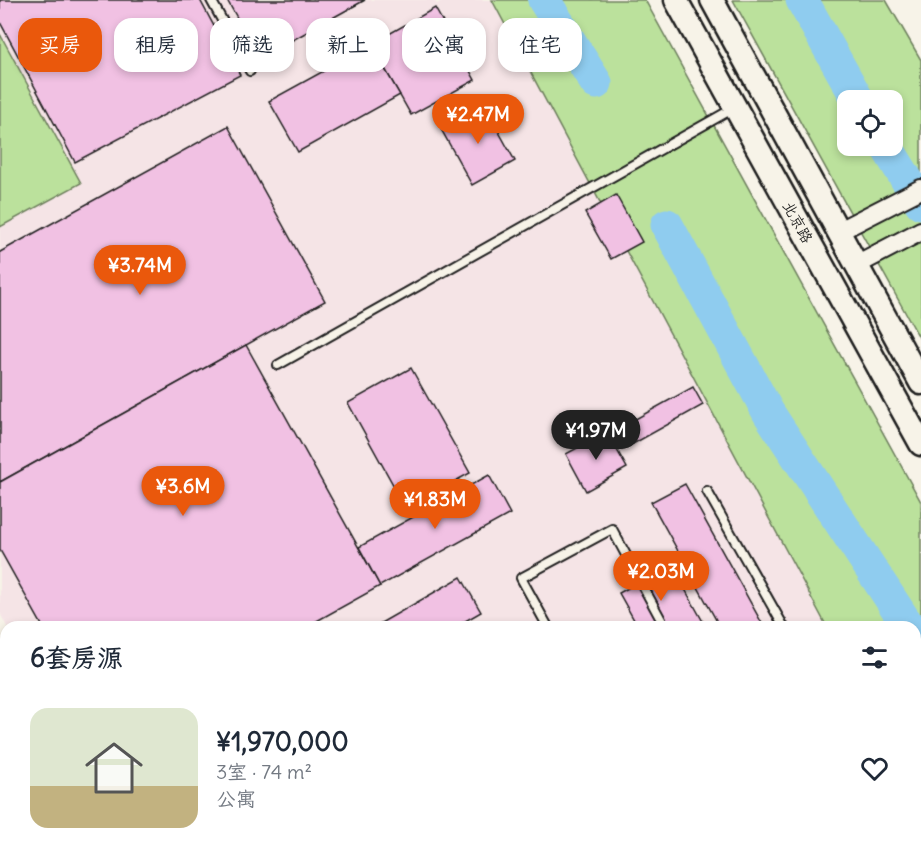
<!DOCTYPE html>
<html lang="zh">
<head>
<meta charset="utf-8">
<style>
	:root { --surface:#fff; --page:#f2f2f3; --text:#1f2937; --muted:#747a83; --accent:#ea580c }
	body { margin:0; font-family:Delius,"LXGW WenKai TC",sans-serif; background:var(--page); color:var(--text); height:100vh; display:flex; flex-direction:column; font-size:22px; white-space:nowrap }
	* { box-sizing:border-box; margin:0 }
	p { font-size:20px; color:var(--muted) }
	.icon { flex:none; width:33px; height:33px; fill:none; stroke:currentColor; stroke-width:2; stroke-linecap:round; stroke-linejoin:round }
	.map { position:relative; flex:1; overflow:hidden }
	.drawer { position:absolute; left:0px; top:621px; width:921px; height:236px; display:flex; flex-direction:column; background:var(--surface); border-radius:18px 18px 0 0; box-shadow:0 3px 9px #0003 }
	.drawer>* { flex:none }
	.hud { position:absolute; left:18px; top:18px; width:600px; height:54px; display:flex; gap:12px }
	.buttons { position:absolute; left:837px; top:90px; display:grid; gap:12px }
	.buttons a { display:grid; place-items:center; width:66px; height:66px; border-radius:12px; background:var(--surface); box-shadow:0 3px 9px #0003; font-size:30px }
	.price { position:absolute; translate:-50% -51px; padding:0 14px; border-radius:21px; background:var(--accent); color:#fff; font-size:20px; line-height:39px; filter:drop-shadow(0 2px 3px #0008) }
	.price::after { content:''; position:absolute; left:50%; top:36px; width:18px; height:14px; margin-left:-9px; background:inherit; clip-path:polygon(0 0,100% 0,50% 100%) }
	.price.on { background:#222; color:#fff }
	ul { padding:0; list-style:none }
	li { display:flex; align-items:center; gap:18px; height:150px; padding:0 30px }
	li span { display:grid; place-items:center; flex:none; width:168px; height:120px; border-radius:18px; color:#555 }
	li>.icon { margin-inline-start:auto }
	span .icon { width:72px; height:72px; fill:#fffc; stroke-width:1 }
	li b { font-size:26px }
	h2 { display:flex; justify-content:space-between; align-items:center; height:72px; padding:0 30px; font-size:26px }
	.pill { padding:0 21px; border-radius:18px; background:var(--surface); box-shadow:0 3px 9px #0003; font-size:21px; line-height:54px }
	.pill.on { background:var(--accent); color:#fff }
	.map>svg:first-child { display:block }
	.built { fill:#f5e4e6 }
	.green { fill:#bbe19c; stroke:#6c7e5c; stroke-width:1.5; fill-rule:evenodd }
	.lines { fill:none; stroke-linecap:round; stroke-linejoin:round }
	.river { stroke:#8fccef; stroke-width:33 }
	.building { fill:#f1c1e3; stroke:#1c1c1c; stroke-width:1.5 }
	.service-casing { stroke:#1c1c1c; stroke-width:12 }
	.tertiary-casing { stroke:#1c1c1c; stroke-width:22 }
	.primary-casing { stroke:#1c1c1c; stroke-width:27 }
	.service { stroke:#f7f3e8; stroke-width:8 }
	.tertiary { stroke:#f7f3e8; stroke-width:18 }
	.primary { stroke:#f7f3e8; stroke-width:22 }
	.labels { text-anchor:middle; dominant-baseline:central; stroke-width:6; stroke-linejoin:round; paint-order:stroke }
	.street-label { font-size:15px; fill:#1c1c1c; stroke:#f7f3e8 }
</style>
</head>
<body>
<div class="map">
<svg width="921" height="856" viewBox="0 0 921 856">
	<rect width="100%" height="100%" fill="#f7f3e8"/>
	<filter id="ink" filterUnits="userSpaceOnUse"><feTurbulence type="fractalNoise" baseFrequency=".0167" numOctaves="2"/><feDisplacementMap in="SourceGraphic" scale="12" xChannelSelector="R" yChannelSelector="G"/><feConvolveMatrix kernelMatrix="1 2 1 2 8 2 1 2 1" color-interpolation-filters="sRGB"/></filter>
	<g filter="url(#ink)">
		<g class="built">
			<polygon points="0,0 434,0 437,4 443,0 492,0 827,627 7,627 0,613"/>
			<polygon points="915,791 921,802 921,856 0,856 0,821 6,818 6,850 915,850"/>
		</g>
		<g class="green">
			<polygon points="492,0 645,0 921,502 921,772 915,761 915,627 827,627"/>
			<path d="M733,0H886L921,60V341ZM848,100H892V146H848Z"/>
			<polygon points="0,34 81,183 0,227"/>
		</g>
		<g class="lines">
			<g class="river">
				<polyline points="544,0 596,83"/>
				<polyline points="802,0 858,100"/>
				<polyline points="886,146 921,203"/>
				<polyline points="667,225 768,412 909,627"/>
				<polyline points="915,641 921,655"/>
			</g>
		</g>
		<g class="building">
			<polygon points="0,0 200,0 240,75 75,162 0,22"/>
			<polygon points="227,0 365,0 260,58"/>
			<polygon points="435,8 475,80 411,115 371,44"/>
			<polygon points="371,45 400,95 298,152 269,101"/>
			<polygon points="484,105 515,161 472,185 441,129"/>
			<polygon points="228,126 325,301 0,482 0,252"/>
			<polygon points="616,195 642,242 611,259 585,213"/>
			<polygon points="246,345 380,586 306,627 43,627 0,550 0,482"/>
			<polygon points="411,368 470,473 406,508 348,403"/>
			<polygon points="693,387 703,405 622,450 612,432"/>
			<polygon points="607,432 627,468 586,491 566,454"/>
			<polygon points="489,475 510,514 380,586 359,547"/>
			<polygon points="685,484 764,627 720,627 651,502"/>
			<polygon points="671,564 706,627 638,627 619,593"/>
			<polygon points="461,577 481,612 455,627 381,627 379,624"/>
			<polygon points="915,828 921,839 921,856 898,856 895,850 915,850"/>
			<polygon points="6,835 6,850 70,850 73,856 0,856 0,838"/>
			<polygon points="134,850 238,850 241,856 137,856"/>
			<polygon points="302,850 427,850 430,856 305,856"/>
		</g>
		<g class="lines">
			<g class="service-casing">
				<g id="service">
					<polyline points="211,0 250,71"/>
					<polyline points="278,365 734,108"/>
					<polyline points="707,491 784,627"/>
					<polyline points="548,627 521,578 612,529 665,627"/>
					<polyline points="915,820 921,824"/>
					<polyline points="104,850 107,856"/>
					<polyline points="275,850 278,856"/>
					<polyline points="729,850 732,856"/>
					<polyline points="788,850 791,856"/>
					<polyline points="495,856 505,850"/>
				</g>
			</g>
			<g class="tertiary-casing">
				<g id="tertiary">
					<polyline points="839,231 921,189"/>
					<polyline points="856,265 921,231"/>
				</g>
			</g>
			<g class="primary-casing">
				<g id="primary">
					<polyline points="676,0 921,444"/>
					<polyline points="712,0 921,383"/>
				</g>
			</g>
			<use href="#service" class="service"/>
			<use href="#tertiary" class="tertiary"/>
			<use href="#primary" class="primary"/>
		</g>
	</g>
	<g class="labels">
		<g class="street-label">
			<text transform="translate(798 222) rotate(61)">北京路</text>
		</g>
	</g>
</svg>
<div class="buttons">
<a><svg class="icon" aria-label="locate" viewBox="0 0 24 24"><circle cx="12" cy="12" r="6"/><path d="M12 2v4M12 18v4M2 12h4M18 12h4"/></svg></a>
</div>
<b class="price" style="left:478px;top:145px">¥2.47M</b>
<b class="price" style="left:140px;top:296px">¥3.74M</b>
<b class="price on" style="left:596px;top:461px">¥1.97M</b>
<b class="price" style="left:183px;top:517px">¥3.6M</b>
<b class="price" style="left:435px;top:530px">¥1.83M</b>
<b class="price" style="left:661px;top:602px">¥2.03M</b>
<div class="hud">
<a class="pill on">买房</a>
<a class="pill">租房</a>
<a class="pill">筛选</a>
<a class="pill">新上</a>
<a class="pill">公寓</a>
<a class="pill">住宅</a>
</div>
<section class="drawer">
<h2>6套房源<svg class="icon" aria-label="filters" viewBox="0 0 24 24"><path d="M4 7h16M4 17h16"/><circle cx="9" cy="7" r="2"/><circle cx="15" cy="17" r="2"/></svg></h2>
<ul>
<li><span style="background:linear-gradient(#dfe7d0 65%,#c2b280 0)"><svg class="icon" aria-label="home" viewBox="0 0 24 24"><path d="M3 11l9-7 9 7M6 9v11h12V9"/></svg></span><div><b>¥1,970,000</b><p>3室 · 74 m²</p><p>公寓</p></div><svg class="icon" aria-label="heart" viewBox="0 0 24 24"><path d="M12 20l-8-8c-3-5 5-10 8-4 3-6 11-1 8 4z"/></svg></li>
</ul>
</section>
</div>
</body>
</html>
